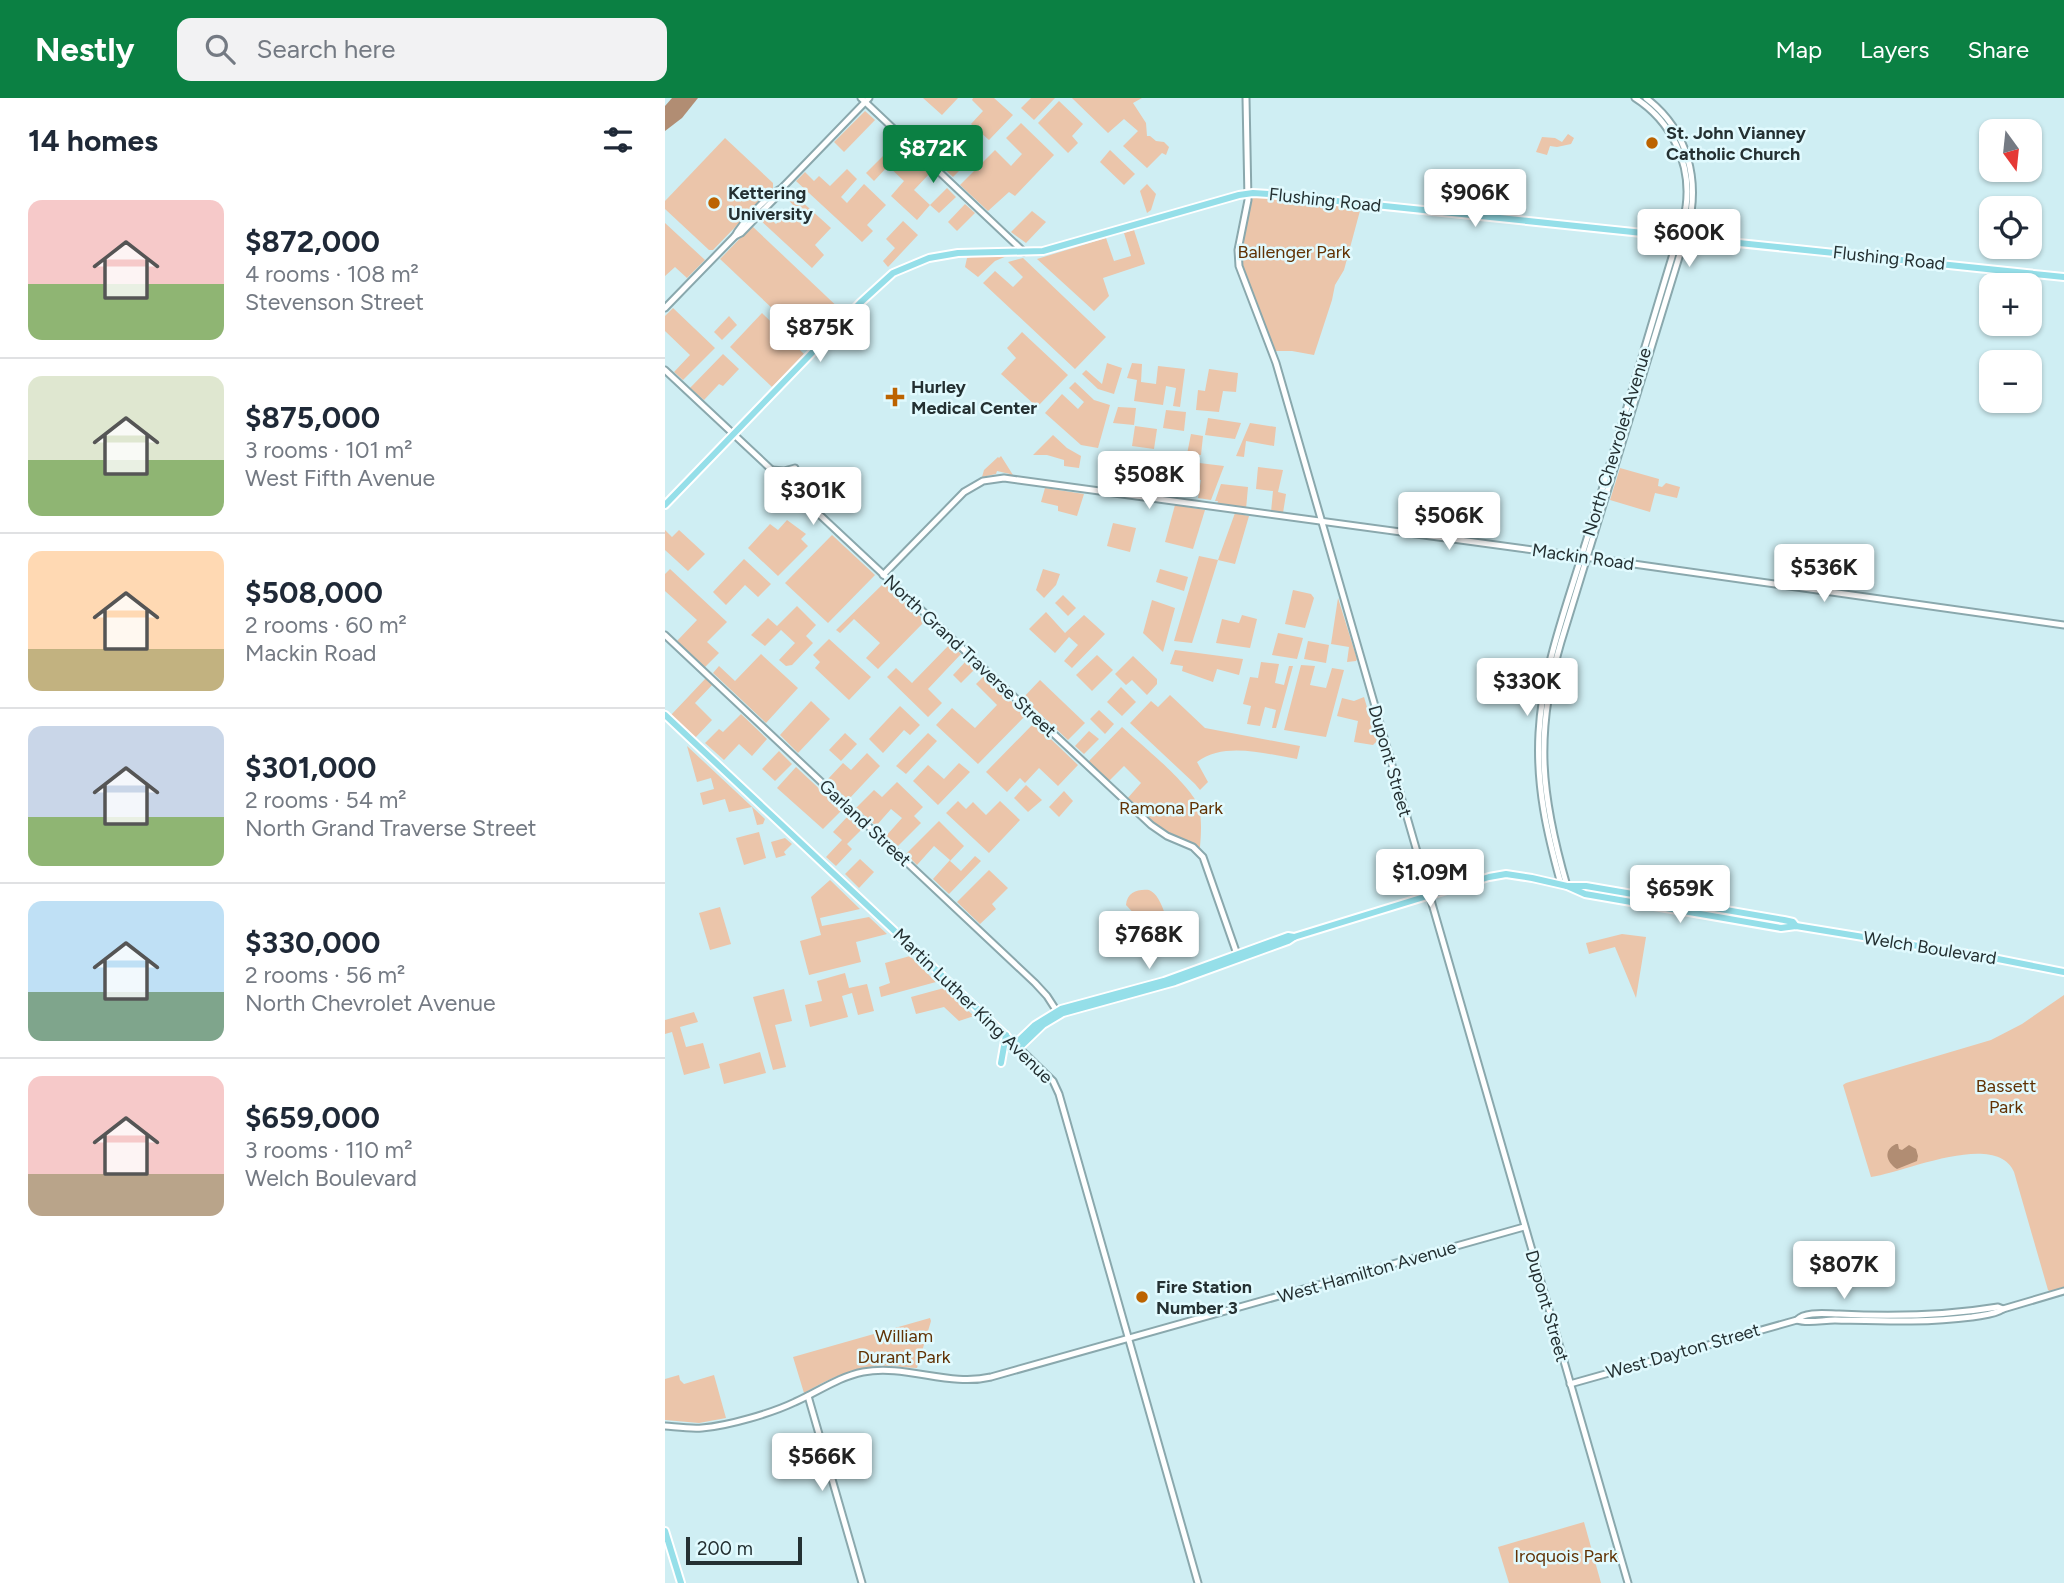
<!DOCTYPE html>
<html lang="en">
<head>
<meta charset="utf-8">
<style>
	:root { --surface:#fff; --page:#f2f2f3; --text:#1f2937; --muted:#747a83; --line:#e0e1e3; --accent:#0b8043 }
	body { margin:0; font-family:Figtree,sans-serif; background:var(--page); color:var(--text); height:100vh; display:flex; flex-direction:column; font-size:26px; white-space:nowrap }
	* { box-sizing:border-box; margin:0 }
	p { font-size:23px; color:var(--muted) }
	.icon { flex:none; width:38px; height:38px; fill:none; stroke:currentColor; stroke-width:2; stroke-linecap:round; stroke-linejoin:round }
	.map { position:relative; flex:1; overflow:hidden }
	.details { display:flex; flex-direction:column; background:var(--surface); width:665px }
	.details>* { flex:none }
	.needle { width:46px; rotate:165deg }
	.fabs { position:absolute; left:1314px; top:21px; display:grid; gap:14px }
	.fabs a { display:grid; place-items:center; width:63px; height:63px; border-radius:14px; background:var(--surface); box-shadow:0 2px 5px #0004; font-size:35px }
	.scale { position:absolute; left:21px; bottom:18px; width:116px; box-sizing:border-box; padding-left:7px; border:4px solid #243032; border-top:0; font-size:19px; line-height:24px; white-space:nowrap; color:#243032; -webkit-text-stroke:5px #e1fafe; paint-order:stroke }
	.price { position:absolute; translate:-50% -60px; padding:0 16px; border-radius:7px; background:#fff; color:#222; font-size:23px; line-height:46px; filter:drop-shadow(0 2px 4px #0008) }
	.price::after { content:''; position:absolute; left:50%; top:42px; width:21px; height:16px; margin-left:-10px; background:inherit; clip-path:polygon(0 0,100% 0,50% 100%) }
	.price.on { background:var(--accent); color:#fff }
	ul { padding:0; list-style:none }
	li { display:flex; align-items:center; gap:21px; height:175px; padding:0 28px }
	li+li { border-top:2px solid var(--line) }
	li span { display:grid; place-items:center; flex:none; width:196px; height:140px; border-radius:14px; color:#555 }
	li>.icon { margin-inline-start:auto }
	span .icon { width:84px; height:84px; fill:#fffc; stroke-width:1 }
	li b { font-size:30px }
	h2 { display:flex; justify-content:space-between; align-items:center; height:84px; padding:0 28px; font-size:30px }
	header { display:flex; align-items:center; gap:42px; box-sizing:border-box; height:98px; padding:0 35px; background:var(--accent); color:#fff }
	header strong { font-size:33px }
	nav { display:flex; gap:38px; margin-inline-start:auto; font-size:24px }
	.search { width:490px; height:63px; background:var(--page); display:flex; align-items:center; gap:18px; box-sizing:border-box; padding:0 24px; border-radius:14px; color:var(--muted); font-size:26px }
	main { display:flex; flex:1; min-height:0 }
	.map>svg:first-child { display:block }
	.green { fill:#ebc5aa }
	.water { fill:#b18d73 }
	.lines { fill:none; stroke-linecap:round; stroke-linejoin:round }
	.minor-casing { stroke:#8aa8ad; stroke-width:9 }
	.major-casing { stroke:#fff; stroke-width:10 }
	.minor { stroke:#fff; stroke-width:5 }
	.major { stroke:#95dfe9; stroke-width:6 }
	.poi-dot { fill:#bc6300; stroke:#e1fafe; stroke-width:2.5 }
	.labels { text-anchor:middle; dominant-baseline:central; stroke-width:5; stroke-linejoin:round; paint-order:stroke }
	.poi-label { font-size:18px; font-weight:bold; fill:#243032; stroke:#e1fafe; text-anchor:start }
	.street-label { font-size:18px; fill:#243032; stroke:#e1fafe }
	.park-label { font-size:18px; fill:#613204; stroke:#e1fafe }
</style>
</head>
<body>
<header>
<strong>Nestly</strong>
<div class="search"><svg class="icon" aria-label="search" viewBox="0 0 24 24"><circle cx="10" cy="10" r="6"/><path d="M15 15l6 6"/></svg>Search here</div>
<nav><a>Map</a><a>Layers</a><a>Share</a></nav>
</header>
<main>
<section class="details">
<h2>14 homes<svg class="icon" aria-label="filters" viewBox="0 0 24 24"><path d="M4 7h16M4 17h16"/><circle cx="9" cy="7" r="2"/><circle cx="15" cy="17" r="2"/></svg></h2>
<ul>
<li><span style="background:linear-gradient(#f6c9c9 60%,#8fb573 0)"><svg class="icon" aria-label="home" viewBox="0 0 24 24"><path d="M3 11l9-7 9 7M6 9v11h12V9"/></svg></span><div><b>$872,000</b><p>4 rooms · 108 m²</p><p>Stevenson Street</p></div></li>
<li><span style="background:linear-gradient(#dfe7d0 60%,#8fb573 0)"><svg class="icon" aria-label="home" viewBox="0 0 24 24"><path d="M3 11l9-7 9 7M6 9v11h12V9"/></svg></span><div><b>$875,000</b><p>3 rooms · 101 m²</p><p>West Fifth Avenue</p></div></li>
<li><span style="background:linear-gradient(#ffd9b3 70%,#c2b280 0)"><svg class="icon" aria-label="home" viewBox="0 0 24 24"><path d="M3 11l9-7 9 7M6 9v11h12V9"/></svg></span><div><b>$508,000</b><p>2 rooms · 60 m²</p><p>Mackin Road</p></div></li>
<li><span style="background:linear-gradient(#c9d6e8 65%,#8fb573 0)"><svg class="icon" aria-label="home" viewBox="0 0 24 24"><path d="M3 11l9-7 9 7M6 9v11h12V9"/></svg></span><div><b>$301,000</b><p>2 rooms · 54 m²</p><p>North Grand Traverse Street</p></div></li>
<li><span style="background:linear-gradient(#bfe0f5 65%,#7fa58c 0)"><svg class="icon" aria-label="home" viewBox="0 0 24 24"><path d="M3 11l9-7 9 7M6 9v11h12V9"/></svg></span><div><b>$330,000</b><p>2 rooms · 56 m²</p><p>North Chevrolet Avenue</p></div></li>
<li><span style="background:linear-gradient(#f6c9c9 70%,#b9a48a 0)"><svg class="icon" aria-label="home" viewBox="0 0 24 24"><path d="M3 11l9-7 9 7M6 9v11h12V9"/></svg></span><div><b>$659,000</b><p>3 rooms · 110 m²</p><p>Welch Boulevard</p></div></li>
</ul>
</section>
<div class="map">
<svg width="1399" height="1485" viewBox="0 0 1399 1485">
	<rect width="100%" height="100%" fill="#cfeef3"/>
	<g class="green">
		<polygon points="258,0 293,0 277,17"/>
		<polygon points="308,0 329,0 348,17 324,42 306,26 318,13 307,2"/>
		<polygon points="366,0 390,0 369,22 356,10"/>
		<polygon points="407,0 477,0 468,5 481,25 482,38 485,38 491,43 499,44 504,49 501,57 497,55 482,70 458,48 473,33 459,21 443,35"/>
		<polygon points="394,3 418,26 407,38 413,45 403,55 373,25"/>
		<polygon points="200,13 210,22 179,54 169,44"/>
		<polygon points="356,25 389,57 350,98 344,94 323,113 295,87 330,52 346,68 357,56 341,40"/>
		<polygon points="903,36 909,40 906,46 892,49 885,48 882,57 871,54 877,39 890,40 897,44"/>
		<polygon points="60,40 108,85 108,90 48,152 44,152 0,111 0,103"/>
		<polygon points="233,43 266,74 249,92 265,107 282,90 291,99 274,115 265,107 252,122 226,98 239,83 223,68 209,83 201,75"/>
		<polygon points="445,52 470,76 459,87 435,64"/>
		<polygon points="288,54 301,66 288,79 275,67"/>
		<polygon points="182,71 192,81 176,99 182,105 199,86 221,107 202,127 208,133 197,144 131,83 140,74 149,83 154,78 165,88"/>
		<polygon points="482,86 491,96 486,112 482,115 475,93"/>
		<polygon points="123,91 166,130 150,147 159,157 147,170 94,121 100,115 111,126 129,108 118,96"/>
		<path d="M590,98L696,109L679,172L670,187L667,202L649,257L627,253H610L577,167C572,145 583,122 587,101Z"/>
		<polygon points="300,106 310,115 292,133 283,124"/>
		<polygon points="367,113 381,124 361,145 346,134"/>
		<polygon points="238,123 253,137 223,169 218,163 230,150 221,141"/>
		<polygon points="0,125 40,162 22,180 10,169 0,178"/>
		<polygon points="87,128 179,215 147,248 55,161"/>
		<polygon points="469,132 480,166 438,180 444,198 429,213 372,161 441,140 449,163 466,158 459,135"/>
		<polygon points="342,158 330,163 313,179 300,169 302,160 306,159"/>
		<polygon points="358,160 441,239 410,271 318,185 330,173 348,189 358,179 343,164"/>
		<polygon points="8,210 50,250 18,282 9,274 25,257 0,233 0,218"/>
		<polygon points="97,215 139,256 107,289 65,249"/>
		<polygon points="64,218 72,227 57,242 49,234"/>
		<polygon points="357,234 403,277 372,309 336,276 351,260 342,250"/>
		<polygon points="58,256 74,271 58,288 54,286 39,302 25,290"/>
		<polygon points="442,265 457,270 449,296 433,291 417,276 421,272 437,286"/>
		<polygon points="467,265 477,266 476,284 491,286 493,268 520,271 515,309 508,308 511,290 501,288 498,307 469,303 472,282 462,280"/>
		<polygon points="544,271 573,275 571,294 558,293 554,314 531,312 533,292 540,293"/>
		<polygon points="410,284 429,302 445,307 433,350 416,347 380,315 397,296 413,311 419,304 404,290"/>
		<polygon points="453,309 471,310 469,327 448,325"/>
		<polygon points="501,312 521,314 519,333 498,330"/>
		<polygon points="543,320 576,325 570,341 540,337"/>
		<polygon points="585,325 611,329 609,348 581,343 579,359 571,358"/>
		<polygon points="470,328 492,331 489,351 467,348"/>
		<polygon points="526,336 538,338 536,357 522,356"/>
		<polygon points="388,337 402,350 416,358 414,370 399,368 399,362 382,357 368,357"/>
		<polygon points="440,353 471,357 469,372 461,371 458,390 446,388 448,369 435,367"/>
		<polygon points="336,358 348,377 335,376 345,376 332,373 331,376 317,379 319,372 333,359 334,360"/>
		<polygon points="498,360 513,362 511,379 523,380 526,364 559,368 546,402 533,400 536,382 524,381 521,399 497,396 499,382 495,380"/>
		<polygon points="593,369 618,372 613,394 621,396 618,415 606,414 608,393 591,391"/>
		<polygon points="955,370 994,381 993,388 997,389 1001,385 1015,389 1012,400 990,395 985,414 945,402"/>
		<polygon points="556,386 583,389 581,411 552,406 553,403 550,403"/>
		<polygon points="380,390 419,396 412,418 393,413 393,408 376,404"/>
		<polygon points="510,407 540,412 528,451 500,444"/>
		<polygon points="570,415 584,418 570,466 553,462 527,545 509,543 534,458 553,462"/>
		<polygon points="122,422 141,436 136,441 143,448 113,478 83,450 105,426 113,432"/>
		<polygon points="448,425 471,430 465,454 442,448"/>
		<polygon points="0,432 7,439 14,432 40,456 23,473 0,452"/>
		<polygon points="167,437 210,477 163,525 120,485"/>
		<polygon points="79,461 106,486 93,499 80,487 61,507 48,494"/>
		<polygon points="5,471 62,524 42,544 54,555 40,569 12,543 32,522 0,493 0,476"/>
		<polygon points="378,471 395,476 391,487 379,500 371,492"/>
		<polygon points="495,471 523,479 519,493 491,484"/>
		<polygon points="219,485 260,523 213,571 201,560 215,545 189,521 175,535 171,532"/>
		<polygon points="628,492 646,496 649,500 640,530 620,526"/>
		<polygon points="398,497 411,510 403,518 390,505"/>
		<polygon points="673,500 692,561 691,563 682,564 684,549 666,546"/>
		<polygon points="487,502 510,510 498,554 478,535"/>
		<polygon points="132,508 151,527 141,538 148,545 127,567 121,568 114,562 130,545 116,532 100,548 86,537 103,520 112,528"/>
		<polygon points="381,514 400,535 419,517 440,536 407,570 399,563 413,547 404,539 390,555 364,531"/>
		<polygon points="577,517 592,521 585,550 551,545 557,521 574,525"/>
		<polygon points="613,535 638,540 632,561 607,557"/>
		<polygon points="164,541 206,579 184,602 150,570 155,564 148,557"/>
		<polygon points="643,543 664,547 661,565 639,561"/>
		<polygon points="285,546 296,556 263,591 277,605 263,619 222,579 231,570 247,585"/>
		<polygon points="510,552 578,561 574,577 552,571 548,584 517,573 518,568 505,566"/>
		<polygon points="96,556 133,590 101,625 48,575 54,568 70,583"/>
		<polygon points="432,557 448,572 427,593 411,577"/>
		<polygon points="468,558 492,581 492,586 482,597 467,582 461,587 450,576"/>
		<polygon points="302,562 311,570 296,585 288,577"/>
		<polygon points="596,564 614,566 610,585 619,587 624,568 628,568 611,630 607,630 611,612 600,609 595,628 582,626 586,608 578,606 585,579 593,580"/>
		<polygon points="636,567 650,568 645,587 661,590 667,570 679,572 661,639 619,632"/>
		<polygon points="319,578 361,617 313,666 271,627 287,610 310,630 332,607 311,586"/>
		<polygon points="41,580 48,586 30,605 47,622 30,640 6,617"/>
		<polygon points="375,582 420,625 403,642 358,600"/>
		<polygon points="456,589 471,604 457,618 442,604"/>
		<path d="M505,597L540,630L635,648L632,661C600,656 560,643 532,664L543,684L535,692L530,686L465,625L486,603L493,609Z"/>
		<polygon points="699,599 712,643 708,647 689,644 693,623 672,618 677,600 689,603"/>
		<polygon points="146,603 165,621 133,655 115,637"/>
		<polygon points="235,608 255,627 245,637 239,632 218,655 204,641"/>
		<polygon points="434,612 449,626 440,636 425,621"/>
		<polygon points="76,616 102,641 87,658 74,646 59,662 40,645 54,631 58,634"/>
		<polygon points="369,625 413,667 393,688 374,670 360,685 355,680 342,694 321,674"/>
		<path d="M457,629C475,646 528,688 534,710C537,722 536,737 535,749H532L491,729L461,702L476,685L459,668L443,684L423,664Z"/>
		<polygon points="424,633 434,641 419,656 410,648"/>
		<polygon points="180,635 192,646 176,663 164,652"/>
		<polygon points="263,635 272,643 241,676 231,668"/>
		<polygon points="22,648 100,721 98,726 92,727 87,709 64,714 60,701 38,707 35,695 49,691 46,680 32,684"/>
		<polygon points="114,653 127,666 110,683 97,671"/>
		<polygon points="202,655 215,668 183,702 162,682 178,665 186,672"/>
		<polygon points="294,665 305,674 273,707 248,683 263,667 279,681"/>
		<polygon points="131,669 177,712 158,731 112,690"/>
		<polygon points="232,684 258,709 249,718 256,725 233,748 221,738 237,720 226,711 211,728 191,710 209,692 217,699"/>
		<polygon points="361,687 377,702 363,714 349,700"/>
		<polygon points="399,693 408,703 394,719 384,709"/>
		<polygon points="293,703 301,711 308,704 321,717 335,703 355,722 324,755 281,715"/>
		<polygon points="183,718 197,731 182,746 187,751 171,768 161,759 177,742 168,734"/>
		<polygon points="274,723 299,748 285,763 296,773 310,758 316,763 284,796 268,781 285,762 269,748 252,767 241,756"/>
		<polygon points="94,734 101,760 79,767 71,740"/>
		<polygon points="120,740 127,746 119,754 121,757 111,760 106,744"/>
		<polygon points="195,761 209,774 194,790 180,776"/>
		<polygon points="324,772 343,790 327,806 331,811 315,826 292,804"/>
		<polygon points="165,782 195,811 155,820 157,828 204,819 222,836 191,844 196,864 144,877 135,843 156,837 146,799"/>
		<path d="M484,792C499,798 504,833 508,849L506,852L502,851L461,807C462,794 473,791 484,792Z"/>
		<polygon points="55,809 66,846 45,852 34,815"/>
		<polygon points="957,836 981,839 971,900 950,849 924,856 921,845"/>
		<polygon points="245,858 271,884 216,899 214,889 225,885 220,865"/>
		<polygon points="180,875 184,890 202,886 209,913 193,917 187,895 177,898 183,919 145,929 140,907 157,903 152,883"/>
		<polygon points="279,890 309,918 294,923 279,909 251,916 246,899"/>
		<polygon points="119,891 127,923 110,927 121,969 108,972 88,899"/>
		<path d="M1399,897V1190L1387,1195L1383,1192L1349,1074C1331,1032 1238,1075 1206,1079L1178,987L1181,985L1326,942L1357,926Z"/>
		<polygon points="29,914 33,924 15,929 21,949 38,945 45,970 19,977 7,934 0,936 0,922"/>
		<polygon points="95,954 101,975 59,986 54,966"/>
		<path d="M265,1220L266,1223L252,1270C239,1270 226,1267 213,1268C185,1270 162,1282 139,1295L128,1259Z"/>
		<polygon points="14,1277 15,1282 19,1286 49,1277 61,1320 34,1325 0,1322 0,1281"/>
		<polygon points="919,1424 936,1485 844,1485 833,1449"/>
	</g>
	<g class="water">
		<polygon points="7,0 33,0 17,20 0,33 0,8"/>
		<path d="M1231,1046H1233L1234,1051L1237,1052L1244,1047L1251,1051L1253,1058L1252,1063L1232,1071C1221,1064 1218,1052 1231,1046Z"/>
	</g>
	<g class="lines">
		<g class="minor-casing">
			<g id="minor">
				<polyline points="196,0 359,154"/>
				<polyline points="581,0 583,102 573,152 574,168 611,265 963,1485"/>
				<polyline points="70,138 76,135 115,95 117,90"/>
				<path d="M0,210L70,138C76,126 104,96 117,90L204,0"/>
				<polyline points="0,272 486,727 502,738 528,749 538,759 573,859"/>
				<polyline points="107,372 119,373 130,370"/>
				<polyline points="218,477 299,394 318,383 339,380 912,458 1399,527"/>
				<polyline points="0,537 370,885 382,898 393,915"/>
				<path d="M896,786C882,736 871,688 874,635C877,572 901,510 919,450C951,349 980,247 1011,146C1015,134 1019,121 1021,109C1027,65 1006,23 970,0"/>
				<path d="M902,788C876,698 869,636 896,544L1022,133C1036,83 1023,32 981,0"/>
				<polyline points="354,950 388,983 394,996 533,1485"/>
				<path d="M1132,1222C1142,1226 1158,1222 1170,1222C1216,1223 1261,1225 1307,1219C1317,1217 1330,1217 1338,1211L1399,1193"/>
				<path d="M905,1286L1132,1222C1140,1213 1162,1216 1174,1216C1229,1219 1278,1218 1333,1209L1338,1211"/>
				<polyline points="143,1298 197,1485"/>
				<path d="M0,1328C12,1329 25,1331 37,1330C63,1328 107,1315 130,1304C153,1294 173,1279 198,1274C241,1266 284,1289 326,1279L859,1129"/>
			</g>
		</g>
		<g class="major-casing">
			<g id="major">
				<polyline points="0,407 195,205 228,175 264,160 293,155 378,153 574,97 588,95 604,96 1399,179"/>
				<polyline points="0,617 354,950 378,927 398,915 510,884 623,843 629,839 824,779 841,776 867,780 902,788 920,796 1116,830 1131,828 1333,861 1399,874"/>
				<polyline points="902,788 921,788 1119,822 1128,824 1131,828"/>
				<polyline points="350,946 370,927 396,911 499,883 612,842 623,838 629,839"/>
				<polyline points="336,965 341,937"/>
				<polyline points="0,1433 16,1485"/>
			</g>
		</g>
		<use href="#minor" class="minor"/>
		<use href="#major" class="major"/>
	</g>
	<g class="poi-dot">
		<circle cx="987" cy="45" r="7"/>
		<circle cx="49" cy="105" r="7"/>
		<path d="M226.5 288.5h7v7h7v7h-7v7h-7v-7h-7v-7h7z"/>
		<circle cx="477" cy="1199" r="7"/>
	</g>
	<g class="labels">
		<g class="poi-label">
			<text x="1001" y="35">St. John Vianney<tspan x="1001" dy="21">Catholic Church</tspan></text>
			<text x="63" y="95">Kettering<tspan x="63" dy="21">University</tspan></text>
			<text x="246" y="289">Hurley<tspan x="246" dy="21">Medical Center</tspan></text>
			<text x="491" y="1189">Fire Station<tspan x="491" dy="21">Number 3</tspan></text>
		</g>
		<g class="street-label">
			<text transform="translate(660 102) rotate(6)">Flushing Road</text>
			<text transform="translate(1224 160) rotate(6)">Flushing Road</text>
			<text transform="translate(952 344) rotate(-73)">North Chevrolet Avenue</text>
			<text transform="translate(918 459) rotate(8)">Mackin Road</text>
			<text transform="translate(305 558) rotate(43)">North Grand Traverse Street</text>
			<text transform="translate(725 663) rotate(74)">Dupont Street</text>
			<text transform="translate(200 725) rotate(43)">Garland Street</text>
			<text transform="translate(1265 850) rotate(9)">Welch Boulevard</text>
			<text transform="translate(308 908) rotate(44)">Martin Luther King Avenue</text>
			<text transform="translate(702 1174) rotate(-16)">West Hamilton Avenue</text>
			<text transform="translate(882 1208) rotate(74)">Dupont Street</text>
			<text transform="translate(1018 1253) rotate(-16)">West Dayton Street</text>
		</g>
		<g class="park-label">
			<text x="629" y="154">Ballenger Park</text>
			<text x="506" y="710">Ramona Park</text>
			<text x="1341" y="988">Bassett<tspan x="1341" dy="21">Park</tspan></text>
			<text x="239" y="1238">William<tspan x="239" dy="21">Durant Park</tspan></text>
			<text x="901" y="1458">Iroquois Park</text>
		</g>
	</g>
</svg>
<div class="fabs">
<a><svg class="needle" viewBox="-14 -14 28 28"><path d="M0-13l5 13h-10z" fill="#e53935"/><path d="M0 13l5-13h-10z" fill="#747a83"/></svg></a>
<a><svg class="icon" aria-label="locate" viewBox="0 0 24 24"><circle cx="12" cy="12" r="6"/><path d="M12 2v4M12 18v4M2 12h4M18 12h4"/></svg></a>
<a>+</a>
<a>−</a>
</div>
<div class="scale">200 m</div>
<b class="price on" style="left:268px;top:87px">$872K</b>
<b class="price" style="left:810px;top:131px">$906K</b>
<b class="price" style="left:1024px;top:171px">$600K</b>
<b class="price" style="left:155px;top:266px">$875K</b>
<b class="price" style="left:484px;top:413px">$508K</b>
<b class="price" style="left:148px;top:429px">$301K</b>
<b class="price" style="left:784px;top:454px">$506K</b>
<b class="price" style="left:1159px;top:506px">$536K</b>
<b class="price" style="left:862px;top:620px">$330K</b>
<b class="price" style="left:765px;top:811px">$1.09M</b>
<b class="price" style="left:1015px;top:827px">$659K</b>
<b class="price" style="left:484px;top:873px">$768K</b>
<b class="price" style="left:1179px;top:1203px">$807K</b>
<b class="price" style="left:157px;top:1395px">$566K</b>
</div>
</main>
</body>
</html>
